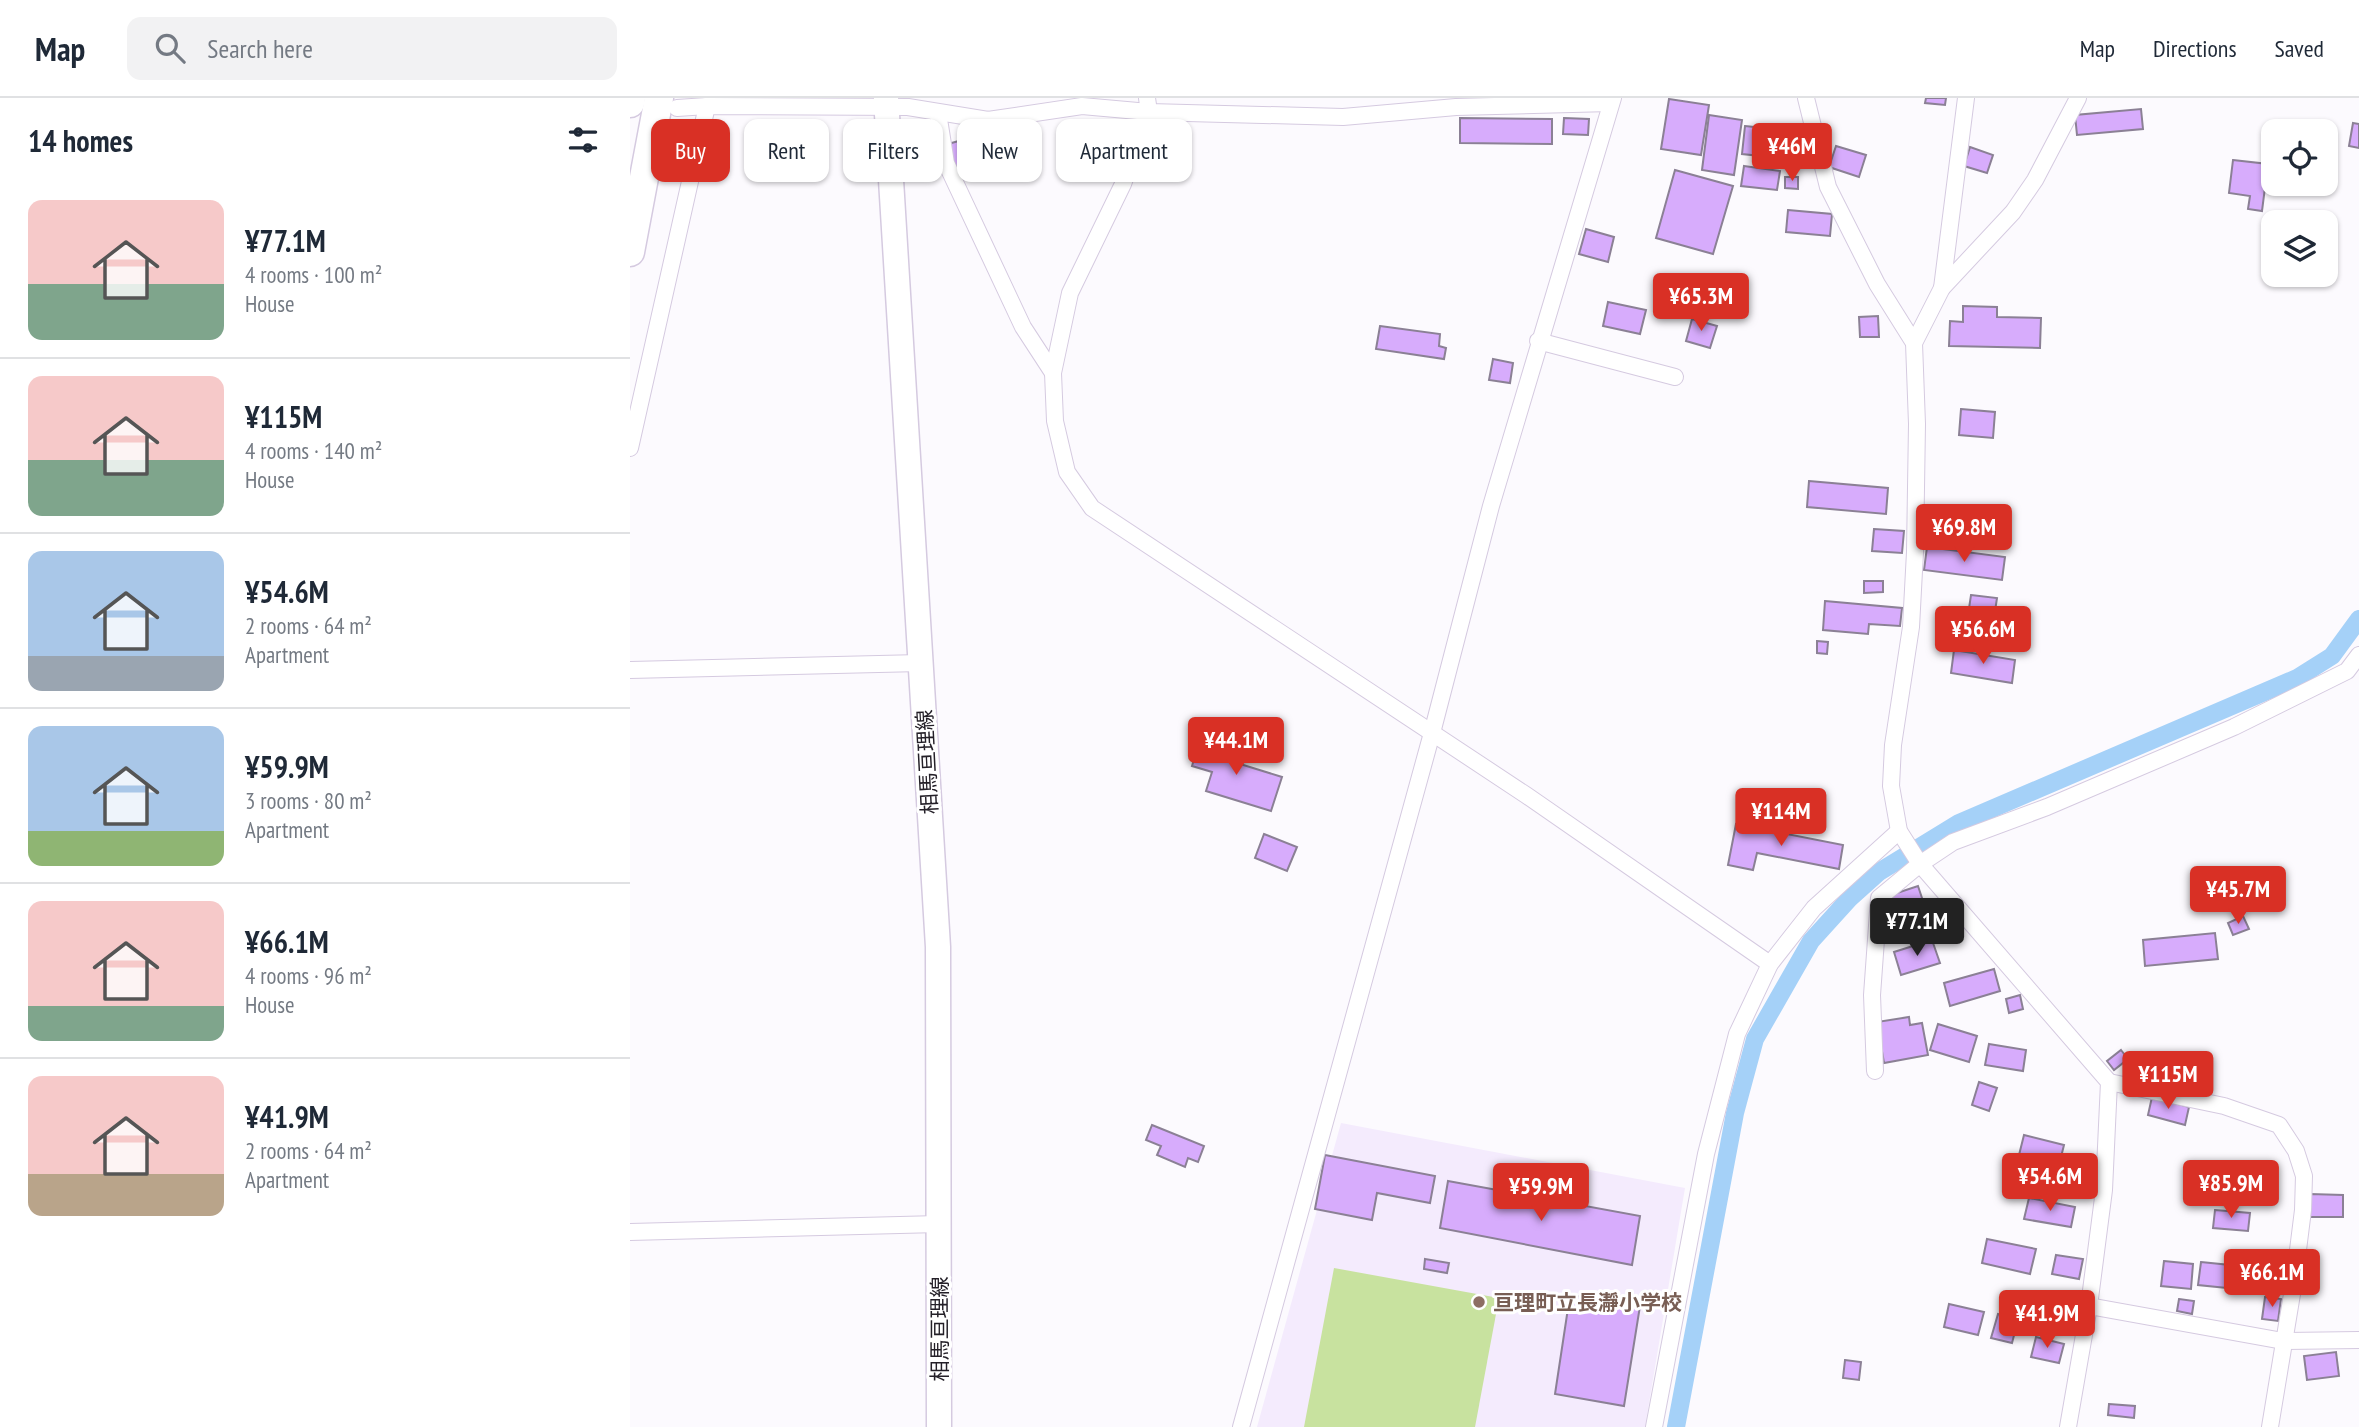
<!DOCTYPE html>
<html lang="en">
<head>
<meta charset="utf-8">
<style>
	:root { --surface:#fff; --page:#f2f2f3; --text:#1f2937; --muted:#747a83; --line:#e0e1e3; --accent:#d93025 }
	body { margin:0; font-family:"PT Sans Narrow","Noto Sans JP",sans-serif; background:var(--page); color:var(--text); height:100vh; display:flex; flex-direction:column; font-size:26px; white-space:nowrap }
	* { box-sizing:border-box; margin:0 }
	p { font-size:23px; color:var(--muted) }
	.icon { flex:none; width:38px; height:38px; fill:none; stroke:currentColor; stroke-width:2; stroke-linecap:round; stroke-linejoin:round }
	.map { position:relative; flex:1; overflow:hidden }
	.side { display:flex; flex-direction:column; background:var(--surface); width:630px }
	.side>* { flex:none }
	.guide { position:absolute; left:21px; top:21px; width:665px; height:63px; display:flex; gap:14px }
	.fabs { position:absolute; left:1631px; top:21px; display:grid; gap:14px }
	.fabs a { display:grid; place-items:center; width:77px; height:77px; border-radius:14px; background:var(--surface); box-shadow:0 2px 5px #0004; font-size:35px }
	.price { position:absolute; translate:-50% -60px; padding:0 16px; border-radius:7px; background:var(--accent); color:#fff; font-size:23px; line-height:46px; filter:drop-shadow(0 2px 4px #0008) }
	.price::after { content:''; position:absolute; left:50%; top:42px; width:21px; height:16px; margin-left:-10px; background:inherit; clip-path:polygon(0 0,100% 0,50% 100%) }
	.price.current { background:#222; color:#fff }
	ul { padding:0; list-style:none }
	li { display:flex; align-items:center; gap:21px; height:175px; padding:0 28px }
	li+li { border-top:2px solid var(--line) }
	li span { display:grid; place-items:center; flex:none; width:196px; height:140px; border-radius:14px; color:#555 }
	li>.icon { margin-inline-start:auto }
	span .icon { width:84px; height:84px; fill:#fffc; stroke-width:1 }
	li b { font-size:30px }
	h2 { display:flex; justify-content:space-between; align-items:center; height:84px; padding:0 28px; font-size:30px }
	.tag { padding:0 24px; border-radius:14px; background:var(--surface); box-shadow:0 2px 5px #0004; font-size:24px; line-height:63px }
	.tag.current { background:var(--accent); color:#fff }
	header { display:flex; align-items:center; gap:42px; box-sizing:border-box; height:98px; padding:0 35px; background:var(--surface); border-bottom:2px solid var(--line) }
	header strong { font-size:33px }
	nav { display:flex; gap:38px; margin-inline-start:auto; font-size:24px }
	.search { width:490px; height:63px; background:var(--page); display:flex; align-items:center; gap:18px; box-sizing:border-box; padding:0 24px; border-radius:14px; color:var(--muted); font-size:26px }
	main { display:flex; flex:1; min-height:0 }
	.map>svg:first-child { display:block }
	.built { fill:#f4ebfd }
	.green { fill:#c8e29f }
	.lines { fill:none; stroke-linecap:round; stroke-linejoin:round }
	.canal { stroke:#a5d1f8; stroke-width:18 }
	.building { fill:#d7acfc; stroke:#8b8095; stroke-width:2 }
	.street-casing { stroke:#d5cae0; stroke-width:18 }
	.primary-casing { stroke:#d5cae0; stroke-width:27 }
	.highway-casing { stroke:#d5cae0; stroke-width:31 }
	.street { stroke:#fff; stroke-width:16 }
	.primary { stroke:#fff; stroke-width:24 }
	.highway { stroke:#fff; stroke-width:28 }
	.education-dot { fill:#8d6e63; stroke:#fff; stroke-width:2.5 }
	.labels { text-anchor:middle; dominant-baseline:central; stroke-width:6; stroke-linejoin:round; paint-order:stroke }
	.street-label { font-size:21px; fill:#242028; stroke:#fff }
	.education-label { font-size:21px; font-weight:bold; fill:#785e54; stroke:#fff; text-anchor:start }
</style>
</head>
<body>
<header>
<strong>Map</strong>
<div class="search"><svg class="icon" aria-label="search" viewBox="0 0 24 24"><circle cx="10" cy="10" r="6"/><path d="M15 15l6 6"/></svg>Search here</div>
<nav><a>Map</a><a>Directions</a><a>Saved</a></nav>
</header>
<main>
<section class="side">
<h2>14 homes<svg class="icon" aria-label="filters" viewBox="0 0 24 24"><path d="M4 7h16M4 17h16"/><circle cx="9" cy="7" r="2"/><circle cx="15" cy="17" r="2"/></svg></h2>
<ul>
<li><span style="background:linear-gradient(#f6c9c9 60%,#7fa58c 0)"><svg class="icon" aria-label="home" viewBox="0 0 24 24"><path d="M3 11l9-7 9 7M6 9v11h12V9"/></svg></span><div><b>¥77.1M</b><p>4 rooms · 100 m²</p><p>House</p></div></li>
<li><span style="background:linear-gradient(#f6c9c9 60%,#7fa58c 0)"><svg class="icon" aria-label="home" viewBox="0 0 24 24"><path d="M3 11l9-7 9 7M6 9v11h12V9"/></svg></span><div><b>¥115M</b><p>4 rooms · 140 m²</p><p>House</p></div></li>
<li><span style="background:linear-gradient(#a9c7e8 75%,#9aa5b1 0)"><svg class="icon" aria-label="home" viewBox="0 0 24 24"><path d="M3 11l9-7 9 7M6 9v11h12V9"/></svg></span><div><b>¥54.6M</b><p>2 rooms · 64 m²</p><p>Apartment</p></div></li>
<li><span style="background:linear-gradient(#a9c7e8 75%,#8fb573 0)"><svg class="icon" aria-label="home" viewBox="0 0 24 24"><path d="M3 11l9-7 9 7M6 9v11h12V9"/></svg></span><div><b>¥59.9M</b><p>3 rooms · 80 m²</p><p>Apartment</p></div></li>
<li><span style="background:linear-gradient(#f6c9c9 75%,#7fa58c 0)"><svg class="icon" aria-label="home" viewBox="0 0 24 24"><path d="M3 11l9-7 9 7M6 9v11h12V9"/></svg></span><div><b>¥66.1M</b><p>4 rooms · 96 m²</p><p>House</p></div></li>
<li><span style="background:linear-gradient(#f6c9c9 70%,#b9a48a 0)"><svg class="icon" aria-label="home" viewBox="0 0 24 24"><path d="M3 11l9-7 9 7M6 9v11h12V9"/></svg></span><div><b>¥41.9M</b><p>2 rooms · 64 m²</p><p>Apartment</p></div></li>
</ul>
</section>
<div class="map">
<svg width="1729" height="1329" viewBox="0 0 1729 1329">
	<rect width="100%" height="100%" fill="#fcfafe"/>
	<polygon class="built" points="711,1025 1055,1090 1015,1329 627,1329"/>
	<polygon class="green" points="704,1170 869,1200 845,1329 674,1329"/>
	<g class="lines">
		<polyline class="canal" points="1046,1329 1105,1015 1125,941 1181,843 1220,800 1249,774 1329,725 1667,580 1702,558 1729,521"/>
	</g>
	<g class="building">
		<polygon points="1296,0 1316,0 1315,7 1295,5"/>
		<polygon points="1039,1 1079,7 1071,57 1031,51"/>
		<polygon points="1511,11 1513,31 1447,37 1445,17"/>
		<polygon points="1079,17 1112,22 1104,77 1072,72"/>
		<polygon points="830,20 922,21 922,46 830,45"/>
		<polygon points="934,20 959,21 958,37 933,36"/>
		<polygon points="1723,25 1729,26 1729,50 1719,48"/>
		<polygon points="1115,28 1162,33 1159,61 1112,56"/>
		<polygon points="350,37 357,61 325,70 318,46"/>
		<polygon points="1206,48 1236,57 1229,79 1199,69"/>
		<polygon points="1340,49 1363,57 1357,75 1334,68"/>
		<polygon points="1603,62 1638,66 1632,113 1618,111 1620,98 1599,95"/>
		<polygon points="1114,68 1150,73 1147,92 1111,88"/>
		<polygon points="1045,72 1103,88 1083,156 1026,140"/>
		<polygon points="1155,79 1168,79 1168,91 1155,90"/>
		<polygon points="1158,112 1202,116 1200,138 1156,134"/>
		<polygon points="956,131 984,139 978,164 949,156"/>
		<polygon points="978,204 1016,212 1010,236 973,228"/>
		<polygon points="1333,208 1367,209 1367,219 1411,220 1410,250 1319,248 1320,223 1333,224"/>
		<polygon points="1248,218 1249,239 1230,239 1229,219"/>
		<polygon points="1062,221 1087,228 1080,250 1056,243"/>
		<polygon points="750,228 810,236 809,248 816,250 814,261 746,251"/>
		<polygon points="863,261 883,265 880,285 859,282"/>
		<polygon points="1331,311 1365,314 1363,340 1329,337"/>
		<polygon points="1179,383 1258,390 1256,416 1177,409"/>
		<polygon points="1244,431 1274,433 1272,455 1242,453"/>
		<polygon points="1297,449 1375,459 1372,482 1294,472"/>
		<polygon points="1234,483 1253,483 1253,494 1234,495"/>
		<polygon points="1341,497 1367,500 1364,520 1338,517"/>
		<polygon points="1195,503 1272,510 1270,528 1239,526 1238,536 1193,532"/>
		<polygon points="1187,543 1198,544 1197,556 1187,555"/>
		<polygon points="1324,552 1385,562 1382,585 1321,575"/>
		<polygon points="582,639 594,642 594,661 652,679 641,713 576,693 582,674 562,668 570,642 580,645"/>
		<polygon points="1106,726 1213,747 1209,771 1127,755 1123,772 1098,767"/>
		<polygon points="634,736 667,749 657,773 625,760"/>
		<polygon points="1288,788 1295,809 1265,818 1258,798"/>
		<polygon points="1613,818 1619,831 1603,837 1598,825"/>
		<polygon points="1585,835 1588,861 1515,868 1513,842"/>
		<polygon points="1302,842 1310,865 1271,877 1264,854"/>
		<polygon points="1364,871 1370,893 1320,908 1314,885"/>
		<polygon points="1390,897 1393,911 1379,915 1376,901"/>
		<polygon points="1279,919 1280,927 1292,925 1298,957 1254,965 1247,924"/>
		<polygon points="1308,926 1347,938 1339,964 1300,952"/>
		<polygon points="1359,946 1396,952 1393,973 1355,967"/>
		<polygon points="1491,952 1498,961 1484,972 1477,963"/>
		<polygon points="1349,984 1367,990 1359,1013 1342,1007"/>
		<polygon points="1522,999 1559,1009 1555,1027 1518,1017"/>
		<polygon points="522,1027 574,1048 568,1064 558,1060 555,1069 527,1057 531,1048 516,1042"/>
		<polygon points="1394,1037 1434,1047 1429,1067 1389,1057"/>
		<polygon points="695,1057 805,1078 800,1105 747,1095 742,1122 685,1111"/>
		<polygon points="818,1083 1010,1118 1002,1167 810,1130"/>
		<polygon points="1680,1096 1713,1097 1713,1119 1680,1119"/>
		<polygon points="1399,1100 1445,1109 1441,1129 1394,1121"/>
		<polygon points="1585,1112 1620,1115 1618,1133 1583,1130"/>
		<polygon points="1357,1141 1406,1151 1400,1176 1352,1165"/>
		<polygon points="1426,1157 1453,1161 1449,1181 1422,1176"/>
		<polygon points="795,1161 819,1165 817,1175 794,1171"/>
		<polygon points="1534,1163 1563,1166 1561,1191 1531,1188"/>
		<polygon points="1571,1164 1629,1170 1626,1193 1568,1187"/>
		<polygon points="940,1197 1010,1208 994,1308 925,1296"/>
		<polygon points="1422,1197 1446,1199 1444,1220 1420,1218"/>
		<polygon points="1635,1199 1651,1201 1648,1223 1632,1221"/>
		<polygon points="1549,1201 1564,1203 1562,1216 1547,1213"/>
		<polygon points="1319,1206 1354,1214 1348,1237 1314,1229"/>
		<polygon points="1368,1216 1388,1222 1382,1245 1361,1240"/>
		<polygon points="1406,1239 1434,1246 1429,1265 1401,1259"/>
		<polygon points="1706,1254 1709,1278 1677,1282 1674,1258"/>
		<polygon points="1215,1262 1231,1264 1229,1282 1213,1280"/>
		<polygon points="1479,1306 1505,1308 1504,1320 1478,1317"/>
	</g>
	<g class="lines">
		<g class="street-casing">
			<g id="street">
				<polyline points="517,0 519,14 493,86 440,195 423,275 425,323 437,374 462,410 896,697 1140,866"/>
				<polyline points="1176,0 1198,89 1247,186 1284,245 1287,326 1285,454 1281,529 1263,647 1261,688 1269,733 1290,766 1479,984 1474,1092 1459,1208 1438,1329"/>
				<polyline points="47,10 77,8"/>
				<polyline points="308,15 316,65 393,229 423,275"/>
				<polyline points="1312,190 1336,0"/>
				<polyline points="908,243 1045,279"/>
				<polyline points="1284,245 1312,190 1383,114 1405,82 1448,0"/>
				<polyline points="0,350 77,8 278,9 358,22 452,8 519,14 713,19 826,9 981,5"/>
				<polyline points="0,572 291,565"/>
				<polyline points="1245,973 1242,897 1249,800 1290,766 1323,744 1417,709 1604,629 1717,573 1729,557"/>
				<polyline points="1479,984 1594,1008 1649,1027 1666,1053 1674,1078 1673,1112 1664,1184 1640,1329"/>
				<polyline points="0,1134 309,1126"/>
				<polyline points="1459,1208 1653,1243 1729,1242"/>
				<polyline points="611,1329 802,635 861,408 983,0"/>
				<polyline points="1024,1329 1076,1056 1107,936 1140,866 1184,810 1269,733"/>
			</g>
		</g>
		<g class="primary-casing">
			<polyline id="primary" points="256,0 308,849 309,1329"/>
		</g>
		<g class="highway-casing">
			<g id="highway">
				<polyline points="0,5 1,0"/>
				<polyline points="0,154 29,0"/>
			</g>
		</g>
		<use href="#street" class="street"/>
		<use href="#primary" class="primary"/>
		<use href="#highway" class="highway"/>
	</g>
	<circle class="education-dot" cx="849" cy="1204" r="7"/>
	<g class="labels">
		<g class="street-label">
			<text transform="translate(297 664) rotate(-93)">相馬亘理線</text>
			<text transform="translate(309 1231) rotate(-90)">相馬亘理線</text>
		</g>
		<g class="education-label">
			<text x="863" y="1204">亘理町立長瀞小学校</text>
		</g>
	</g>
</svg>
<div class="fabs">
<a><svg class="icon" aria-label="locate" viewBox="0 0 24 24"><circle cx="12" cy="12" r="6"/><path d="M12 2v4M12 18v4M2 12h4M18 12h4"/></svg></a>
<a><svg class="icon" aria-label="layers" viewBox="0 0 24 24"><path d="M12 4l9 5-9 5-9-5zM3 14l9 5 9-5"/></svg></a>
</div>
<b class="price" style="left:1162px;top:85px">¥46M</b>
<b class="price" style="left:1071px;top:235px">¥65.3M</b>
<b class="price" style="left:1334px;top:466px">¥69.8M</b>
<b class="price" style="left:1353px;top:568px">¥56.6M</b>
<b class="price" style="left:606px;top:679px">¥44.1M</b>
<b class="price" style="left:1151px;top:750px">¥114M</b>
<b class="price" style="left:1608px;top:828px">¥45.7M</b>
<b class="price current" style="left:1287px;top:860px">¥77.1M</b>
<b class="price" style="left:1538px;top:1013px">¥115M</b>
<b class="price" style="left:1420px;top:1115px">¥54.6M</b>
<b class="price" style="left:1601px;top:1122px">¥85.9M</b>
<b class="price" style="left:911px;top:1125px">¥59.9M</b>
<b class="price" style="left:1642px;top:1211px">¥66.1M</b>
<b class="price" style="left:1417px;top:1252px">¥41.9M</b>
<div class="guide">
<a class="tag current">Buy</a>
<a class="tag">Rent</a>
<a class="tag">Filters</a>
<a class="tag">New</a>
<a class="tag">Apartment</a>
</div>
</div>
</main>
</body>
</html>
